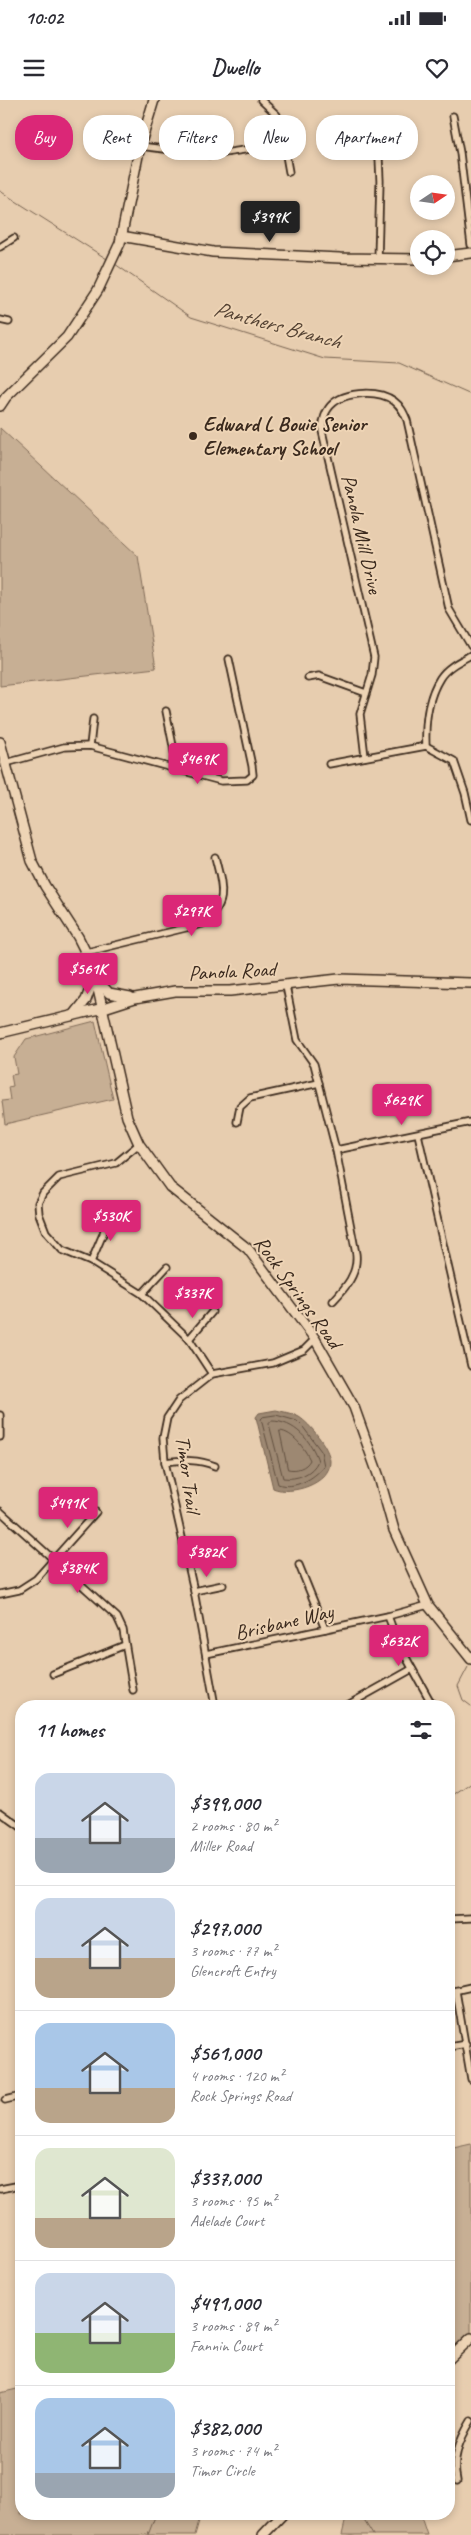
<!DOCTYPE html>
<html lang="en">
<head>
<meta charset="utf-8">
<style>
	:root { --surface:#fff; --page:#f2f2f3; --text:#2b2b33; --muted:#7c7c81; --line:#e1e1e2; --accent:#db2777 }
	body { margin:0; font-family:Caveat,sans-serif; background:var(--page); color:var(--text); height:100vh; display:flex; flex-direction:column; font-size:19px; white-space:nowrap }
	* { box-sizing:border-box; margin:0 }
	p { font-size:16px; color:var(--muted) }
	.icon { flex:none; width:28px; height:28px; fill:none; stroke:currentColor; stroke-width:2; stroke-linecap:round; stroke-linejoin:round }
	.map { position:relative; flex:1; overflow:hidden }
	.panel { position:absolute; left:15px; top:1600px; width:440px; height:820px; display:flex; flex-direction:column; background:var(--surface); border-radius:20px; box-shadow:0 2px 8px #0003 }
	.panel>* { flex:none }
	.hud { position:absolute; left:15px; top:15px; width:441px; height:45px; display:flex; gap:10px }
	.needle { width:32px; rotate:77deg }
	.buttons { position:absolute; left:410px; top:75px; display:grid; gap:10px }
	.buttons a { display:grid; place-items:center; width:45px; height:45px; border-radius:50%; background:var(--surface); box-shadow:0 2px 8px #0003; font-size:25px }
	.price { position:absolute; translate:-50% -42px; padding:0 11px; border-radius:5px; background:var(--accent); color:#fff; font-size:16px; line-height:32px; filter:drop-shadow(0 1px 2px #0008) }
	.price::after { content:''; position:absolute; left:50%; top:30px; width:15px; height:11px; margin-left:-8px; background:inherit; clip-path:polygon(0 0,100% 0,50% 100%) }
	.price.on { background:#222; color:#fff }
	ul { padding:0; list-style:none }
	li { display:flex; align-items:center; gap:15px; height:125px; padding:0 20px }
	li+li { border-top:1px solid var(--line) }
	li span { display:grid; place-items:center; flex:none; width:140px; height:100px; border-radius:15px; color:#555 }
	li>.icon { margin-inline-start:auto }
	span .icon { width:60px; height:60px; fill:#fffc; stroke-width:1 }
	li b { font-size:21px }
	h2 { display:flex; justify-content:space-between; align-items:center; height:60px; padding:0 20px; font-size:21px }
	.tag { padding:0 18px; border-radius:20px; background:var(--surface); box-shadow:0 2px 8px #0003; font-size:18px; line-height:45px }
	.tag.on { background:var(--accent); color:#fff }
	.status { display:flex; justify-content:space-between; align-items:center; height:35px; padding:0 25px; background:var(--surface); direction:ltr }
	.status svg { height:14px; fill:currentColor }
	header { display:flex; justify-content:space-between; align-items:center; height:65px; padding:0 20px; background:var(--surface); font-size:22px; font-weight:700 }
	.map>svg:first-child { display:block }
	.green { fill:#c7af94; stroke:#816c59 }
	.water { fill:#9d8872; stroke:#766250 }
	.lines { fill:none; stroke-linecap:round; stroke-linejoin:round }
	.shore { stroke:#625040; stroke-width:1 }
	.stream { stroke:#766250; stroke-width:1 }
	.street-casing { stroke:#3b2a1e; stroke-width:9 }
	.secondary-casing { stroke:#3b2a1e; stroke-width:12 }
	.street { stroke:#eed4b5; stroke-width:5.5 }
	.secondary { stroke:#eed4b5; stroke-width:9 }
	.poi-dot { fill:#3b2a1e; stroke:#eed4b5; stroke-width:2 }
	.labels { text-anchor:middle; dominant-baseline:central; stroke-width:4; stroke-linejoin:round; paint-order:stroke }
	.poi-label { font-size:21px; font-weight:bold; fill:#3b2a1e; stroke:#eed4b5; text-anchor:start }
	.street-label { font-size:21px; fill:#3b2a1e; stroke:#eed4b5 }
	.water-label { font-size:22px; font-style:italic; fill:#544233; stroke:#eed4b5 }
</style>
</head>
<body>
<div class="status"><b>10:02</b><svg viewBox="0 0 49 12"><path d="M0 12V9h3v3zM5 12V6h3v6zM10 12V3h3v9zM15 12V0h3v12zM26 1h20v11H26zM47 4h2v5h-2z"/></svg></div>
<header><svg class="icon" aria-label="menu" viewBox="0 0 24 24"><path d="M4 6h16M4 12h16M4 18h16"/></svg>Dwello<svg class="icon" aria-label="heart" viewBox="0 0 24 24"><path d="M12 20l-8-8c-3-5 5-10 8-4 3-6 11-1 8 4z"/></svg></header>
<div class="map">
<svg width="471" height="2435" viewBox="0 0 471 2435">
	<rect width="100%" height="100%" fill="#e7cdaf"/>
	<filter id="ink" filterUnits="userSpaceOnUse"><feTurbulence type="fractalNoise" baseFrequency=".02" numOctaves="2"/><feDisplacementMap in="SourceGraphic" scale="10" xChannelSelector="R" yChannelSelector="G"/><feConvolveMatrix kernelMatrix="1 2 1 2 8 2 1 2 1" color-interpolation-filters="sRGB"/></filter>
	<g filter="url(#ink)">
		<g class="green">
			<polygon points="0,328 138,456 156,568 0,586"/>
			<polygon points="95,921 113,999 5,1024 2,1001 10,1000 8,987 13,986 11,975 17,974 14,957 26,939"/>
			<polygon points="471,2044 471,2240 449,2265 449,2049"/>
			<polygon points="21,2288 21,2414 201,2414 195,2435 0,2435 0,2293"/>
			<polygon points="347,2414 420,2414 427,2435 342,2435"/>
		</g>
		<path class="water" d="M276,1310C284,1312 292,1313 299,1317C310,1324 329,1347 330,1361C331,1384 290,1396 273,1388L256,1317L259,1313Z"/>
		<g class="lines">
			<g class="shore">
				<path d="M276,1315L297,1321L303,1327L321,1351L324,1366C314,1379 294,1390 278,1384L261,1319L263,1317Z"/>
				<path d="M272,1321C294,1321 312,1341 318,1361C312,1374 297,1380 283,1378L269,1324Z"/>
				<path d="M280,1331C293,1332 305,1349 310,1360C306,1368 296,1371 288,1369Z"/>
			</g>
			<g class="stream">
				<polyline points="0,91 107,159"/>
				<polyline points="115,164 191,217 325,259 399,263 471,295"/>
				<polyline points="468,1567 458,1586 463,1600 471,1606"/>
				<polyline points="449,1697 471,1682"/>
				<polyline points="360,2414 373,2435"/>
				<polyline points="148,2435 156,2414"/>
			</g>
			<g class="street-casing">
				<g id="street">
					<polyline points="453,16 460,53 471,145"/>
					<polyline points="371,27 379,58 380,81 378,159"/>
					<polyline points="284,44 289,72"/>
					<polyline points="140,46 211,55 284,44 277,15 261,0"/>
					<polyline points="0,147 14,138"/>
					<polyline points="0,220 9,222"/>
					<polyline points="308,578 319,576 366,593"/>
					<polyline points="166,611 175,656 173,667"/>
					<polyline points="90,646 93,619"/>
					<path d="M426,646C425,624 428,597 440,578C447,567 460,561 471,555"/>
					<path d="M365,657L360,614L372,575L374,557L322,331C323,323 323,316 328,309C340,291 377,289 394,301C401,306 404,313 407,320L449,509L471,546"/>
					<polyline points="6,663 64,647 90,646 221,681 247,680 253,675 252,666 229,559"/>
					<polyline points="329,664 426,646 454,661 465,693 471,720"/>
					<path d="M87,852L202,824C230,804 222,786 215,757"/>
					<path d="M286,886L297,940L314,964L336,1050L356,1154C358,1174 346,1187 333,1201"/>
					<polyline points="237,1022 240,1007 250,998 319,983"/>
					<polyline points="418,1034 471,1266"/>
					<polyline points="139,1044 116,1063 59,1077 43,1093 38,1103 39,1114 46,1132 62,1150 91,1162 142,1194 189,1239 212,1274"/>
					<polyline points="336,1050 471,1022"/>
					<polyline points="91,1162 103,1134 108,1114"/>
					<polyline points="142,1194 167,1167"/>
					<polyline points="189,1239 212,1212"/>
					<polyline points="0,1315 0,1337"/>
					<path d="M165,1362C183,1360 198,1359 215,1366"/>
					<polyline points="0,1411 117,1517 123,1530 133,1590"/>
					<polyline points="299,1465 325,1529"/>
					<polyline points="194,1491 223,1485"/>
					<polyline points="0,1494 19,1490 36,1479 96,1412"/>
					<polyline points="388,1516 398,1543 433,1606"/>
					<polyline points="206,1554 388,1516 428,1505"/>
					<polyline points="53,1574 125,1545"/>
					<polyline points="215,1606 194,1491 165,1362 163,1338 167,1318 179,1300 212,1274 273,1263 304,1250 315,1239"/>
					<polyline points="346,1606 412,1569"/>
					<polyline points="0,1712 21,1727"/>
					<polyline points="449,1819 471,1818"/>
					<polyline points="456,1891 471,1979"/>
					<polyline points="449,1892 471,1887"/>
					<polyline points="449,1947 466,1944"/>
					<polyline points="5,2000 21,1996"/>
					<polyline points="0,2089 21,2085"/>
					<path d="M457,2381C452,2358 459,2341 471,2321"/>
				</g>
			</g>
			<g class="secondary-casing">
				<g id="secondary">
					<polyline points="121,136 213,152 340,158 419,159"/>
					<polyline points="446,156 471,153"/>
					<polyline points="0,306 6,297 67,237 98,190 120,143 140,46 154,0"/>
					<polyline points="0,642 32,761 45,786 78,837 93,867 127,1017 139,1044 170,1087 248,1149 315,1239 354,1307 379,1377 394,1430 428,1505 471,1559"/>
					<polyline points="99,882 109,893 130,897"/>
					<polyline points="74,915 86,900 95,875"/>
					<polyline points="0,933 104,908 135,898 175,891 230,891 339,879 471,883"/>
					<polyline points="449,2259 471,2238"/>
					<polyline points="263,2435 283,2414"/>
				</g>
			</g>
			<use href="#street" class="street"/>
			<use href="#secondary" class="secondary"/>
		</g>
	</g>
	<circle class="poi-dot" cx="193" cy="336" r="5"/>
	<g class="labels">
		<g class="poi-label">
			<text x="203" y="324">Edward L Bouie Senior<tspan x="203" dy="24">Elementary School</tspan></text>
		</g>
		<g class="street-label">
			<text transform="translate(362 434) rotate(77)">Panola Mill Drive</text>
			<text transform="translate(232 871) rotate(-3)">Panola Road</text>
			<text transform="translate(298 1192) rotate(54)">Rock Springs Road</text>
			<text transform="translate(188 1374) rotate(82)">Timor Trail</text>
			<text transform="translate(284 1522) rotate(-13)">Brisbane Way</text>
		</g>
		<g class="water-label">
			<text transform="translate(277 225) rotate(15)">Panthers Branch</text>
		</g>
	</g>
</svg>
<div class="buttons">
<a><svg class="needle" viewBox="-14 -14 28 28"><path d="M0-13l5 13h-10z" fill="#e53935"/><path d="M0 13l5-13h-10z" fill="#7c7c81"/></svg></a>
<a><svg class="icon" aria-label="locate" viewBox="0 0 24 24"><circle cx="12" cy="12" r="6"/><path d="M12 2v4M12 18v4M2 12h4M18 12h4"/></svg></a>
</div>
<b class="price on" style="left:270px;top:143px">$399K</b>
<b class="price" style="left:198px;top:685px">$469K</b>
<b class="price" style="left:192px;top:837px">$297K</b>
<b class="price" style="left:88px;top:895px">$561K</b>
<b class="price" style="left:402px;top:1026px">$629K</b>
<b class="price" style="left:111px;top:1142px">$530K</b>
<b class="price" style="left:193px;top:1219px">$337K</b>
<b class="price" style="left:68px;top:1429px">$491K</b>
<b class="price" style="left:207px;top:1478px">$382K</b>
<b class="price" style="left:78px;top:1494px">$384K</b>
<b class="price" style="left:399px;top:1567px">$632K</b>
<div class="hud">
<a class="tag on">Buy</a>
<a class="tag">Rent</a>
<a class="tag">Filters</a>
<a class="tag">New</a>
<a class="tag">Apartment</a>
</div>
<section class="panel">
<h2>11 homes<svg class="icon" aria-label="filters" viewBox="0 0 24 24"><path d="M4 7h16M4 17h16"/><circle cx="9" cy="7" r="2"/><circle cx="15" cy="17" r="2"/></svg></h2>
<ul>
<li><span style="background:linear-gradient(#c9d6e8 65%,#9aa5b1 0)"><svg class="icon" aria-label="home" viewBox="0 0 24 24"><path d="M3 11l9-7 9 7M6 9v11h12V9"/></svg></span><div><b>$399,000</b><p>2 rooms · 80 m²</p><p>Miller Road</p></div></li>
<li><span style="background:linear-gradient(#c9d6e8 60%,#b9a48a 0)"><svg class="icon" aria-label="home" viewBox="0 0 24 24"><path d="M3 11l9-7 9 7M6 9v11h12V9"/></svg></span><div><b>$297,000</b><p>3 rooms · 77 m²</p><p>Glencroft Entry</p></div></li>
<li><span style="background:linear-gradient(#a9c7e8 65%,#b9a48a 0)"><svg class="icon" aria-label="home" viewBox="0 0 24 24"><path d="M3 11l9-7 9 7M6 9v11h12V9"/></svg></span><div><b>$561,000</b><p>4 rooms · 120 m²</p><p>Rock Springs Road</p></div></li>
<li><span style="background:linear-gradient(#dfe7d0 70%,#b9a48a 0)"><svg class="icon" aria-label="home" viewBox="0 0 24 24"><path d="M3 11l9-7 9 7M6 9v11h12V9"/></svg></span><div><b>$337,000</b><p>3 rooms · 95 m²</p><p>Adelade Court</p></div></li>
<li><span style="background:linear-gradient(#c9d6e8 60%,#8fb573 0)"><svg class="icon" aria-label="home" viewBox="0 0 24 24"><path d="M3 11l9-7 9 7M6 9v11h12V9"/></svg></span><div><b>$491,000</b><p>3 rooms · 89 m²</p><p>Fannin Court</p></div></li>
<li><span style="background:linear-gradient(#a9c7e8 75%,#9aa5b1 0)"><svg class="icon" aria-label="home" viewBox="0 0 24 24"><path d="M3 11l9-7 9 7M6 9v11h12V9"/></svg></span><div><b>$382,000</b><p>3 rooms · 74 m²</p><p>Timor Circle</p></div></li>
</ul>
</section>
</div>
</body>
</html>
